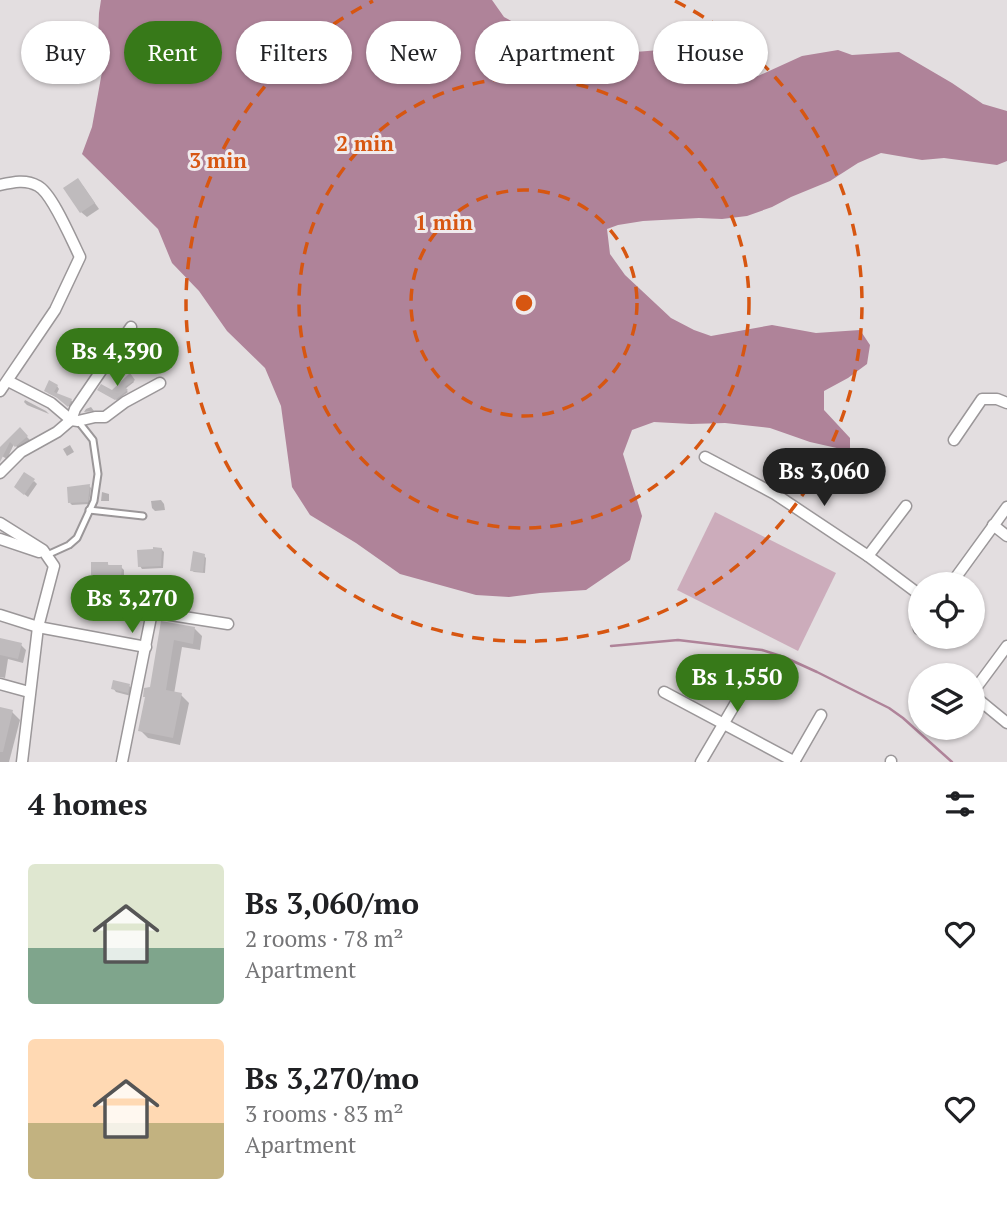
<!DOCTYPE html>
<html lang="en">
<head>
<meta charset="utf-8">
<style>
	:root { --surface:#fff; --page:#f6f6f6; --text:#202124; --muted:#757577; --accent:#377919 }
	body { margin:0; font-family:"PT Serif",serif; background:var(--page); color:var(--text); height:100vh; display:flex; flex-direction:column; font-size:26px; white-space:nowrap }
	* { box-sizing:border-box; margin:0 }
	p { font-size:23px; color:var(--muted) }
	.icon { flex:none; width:38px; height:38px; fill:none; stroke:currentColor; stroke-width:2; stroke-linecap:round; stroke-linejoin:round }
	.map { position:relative; height:762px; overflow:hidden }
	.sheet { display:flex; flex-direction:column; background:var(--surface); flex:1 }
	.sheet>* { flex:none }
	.top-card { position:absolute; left:21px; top:21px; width:966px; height:63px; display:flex; gap:14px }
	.buttons { position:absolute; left:908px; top:572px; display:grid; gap:14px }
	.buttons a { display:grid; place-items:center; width:77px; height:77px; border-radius:50%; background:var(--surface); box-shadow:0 2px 5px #0004; font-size:35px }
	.price { position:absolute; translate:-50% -60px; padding:0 16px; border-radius:24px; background:var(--accent); color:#fff; font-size:23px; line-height:46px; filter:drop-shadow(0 2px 4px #0008) }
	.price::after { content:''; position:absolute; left:50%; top:42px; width:21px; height:16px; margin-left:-10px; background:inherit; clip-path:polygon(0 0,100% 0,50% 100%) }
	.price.selected { background:#222; color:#fff }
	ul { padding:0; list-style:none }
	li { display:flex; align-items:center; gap:21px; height:175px; padding:0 28px }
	li span { display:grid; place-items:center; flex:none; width:196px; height:140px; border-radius:7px; color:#555 }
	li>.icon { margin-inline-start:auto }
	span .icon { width:84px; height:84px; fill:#fffc; stroke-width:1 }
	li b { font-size:30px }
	h2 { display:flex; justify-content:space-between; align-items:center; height:84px; padding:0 28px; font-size:30px }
	.chip { padding:0 24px; border-radius:32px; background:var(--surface); box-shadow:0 2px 5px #0004; font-size:24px; line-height:63px }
	.chip.selected { background:var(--accent); color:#fff }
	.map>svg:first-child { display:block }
	.green { fill:#ccacbb }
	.water { fill:#af8399 }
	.shadow { fill:#0003 }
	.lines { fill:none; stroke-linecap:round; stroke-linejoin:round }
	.stream { stroke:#af8399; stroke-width:2.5 }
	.building { fill:#bfbbbd }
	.lane-casing { stroke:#9b9799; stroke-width:9 }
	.street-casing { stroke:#9b9799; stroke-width:13 }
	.lane { stroke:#fff; stroke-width:5 }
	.street { stroke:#fff; stroke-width:10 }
	.ring { fill:none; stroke:#d75611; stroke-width:3.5; stroke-dasharray:12 9 }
	.centre { fill:#d75611; stroke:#f0ebed; stroke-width:3.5 }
	.ring-label { font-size:21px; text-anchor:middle; font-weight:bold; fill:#d75611; stroke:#f0ebed; stroke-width:6; stroke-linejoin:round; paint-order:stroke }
</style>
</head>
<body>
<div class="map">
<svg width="1007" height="762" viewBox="0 0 1007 762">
	<rect width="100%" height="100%" fill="#e3dee0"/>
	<polygon class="green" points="715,512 836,573 798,651 677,590"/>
	<polygon class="water" points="101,0 492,0 504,17 526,29 550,38 574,33 624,45 635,52 660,50 689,54 707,66 731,68 758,76 802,56 838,50 852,55 899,52 952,83 983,104 1007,111 1007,161 997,165 944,158 922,160 881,153 858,163 830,181 791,197 772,207 747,216 722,219 699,218 643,221 618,225 607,229 610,254 625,275 671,318 694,330 711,336 772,325 816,333 860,330 870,345 867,364 848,378 824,391 824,410 850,438 850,451 810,442 770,428 725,423 691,424 654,422 632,430 623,454 642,516 630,560 586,590 540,593 509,597 476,595 400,574 356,543 310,515 292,487 281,406 265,368 227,331 199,291 172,263 158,229 82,154 92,127 102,72 98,40 99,13"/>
	<g class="shadow">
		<polygon points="83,186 99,209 87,217 81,212"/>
		<polygon points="108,336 116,342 107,354 99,347"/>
		<polygon points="130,376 134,382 125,389 128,392 117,400 100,391 112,392"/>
		<polygon points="57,386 59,389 56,395 71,400 73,403 71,408 60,399 48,393"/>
		<polygon points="25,400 46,411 49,414 27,405 24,402"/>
		<polygon points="91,407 94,411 84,412 86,409"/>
		<polygon points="20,430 30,440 20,450 14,444 7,459 0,455 0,448"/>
		<polygon points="70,445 74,452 67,456 63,449"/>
		<polygon points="34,481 37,484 28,497 19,490"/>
		<polygon points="89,486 91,488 89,504 72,505 70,503"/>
		<polygon points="102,492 109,494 109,501 101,501"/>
		<polygon points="161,500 164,504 165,510 155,511 152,508 151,501"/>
		<polygon points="161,549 164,552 163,568 142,569 140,566"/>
		<polygon points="204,556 206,558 205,573 194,572 191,570"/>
		<polygon points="107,563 110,567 121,567 124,570 124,581 116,581 112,577 96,578 93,574"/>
		<polygon points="163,623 195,629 202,636 200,650 182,647 174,694 181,695 189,703 180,745 148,738 140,730 147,698 151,688"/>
		<polygon points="0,640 21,645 26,650 23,663 8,659 5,678 0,677"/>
		<polygon points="129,686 133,689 131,696 116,692 113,688"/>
		<polygon points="0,709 12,712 20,720 9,762 0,762"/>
	</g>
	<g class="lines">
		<polyline class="stream" points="611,646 678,640 762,650 784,657 817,672 889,708 903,718 952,762"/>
	</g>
	<g class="building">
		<polygon points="78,178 95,203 80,213 63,188"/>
		<polygon points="108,333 114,338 104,353 97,347"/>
		<polygon points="130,373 135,380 125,387 128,390 115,400 97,390 101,384 112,390"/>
		<polygon points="49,380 58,385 54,392 72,399 68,407 56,397 44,391"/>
		<polygon points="20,427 28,436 15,447 10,442 0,462 0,447"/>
		<polygon points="24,472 35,479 24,495 14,487"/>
		<polygon points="90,484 88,502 68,503 67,487"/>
		<polygon points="153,547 162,548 161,566 138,567 137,550 153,549"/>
		<polygon points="193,551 205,554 203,572 190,571"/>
		<polygon points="91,562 108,562 108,565 122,565 121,578 111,578 111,575 91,575"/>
		<polygon points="161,621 195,627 193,644 174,640 166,690 182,693 173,738 138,731 145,697 143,697 144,688 150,687"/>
		<polygon points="0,638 22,643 18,659 0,655"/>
		<polygon points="113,680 130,684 128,693 111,689"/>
		<polygon points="0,707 13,710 3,752 0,752"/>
	</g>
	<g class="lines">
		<g class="lane-casing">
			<g id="lane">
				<polyline points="89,510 143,516"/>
				<polyline points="47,555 69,545 77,538 94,501 98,474 93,440 78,421"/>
			</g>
		</g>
		<g class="street-casing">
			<g id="street">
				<path d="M0,185C13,182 26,179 38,186C52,193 72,241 80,257L55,310L0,391"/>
				<polyline points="8,381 51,403 71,420 78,421 95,417 105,417 125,402 160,383"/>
				<polyline points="954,440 982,399 997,399 1007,403"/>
				<polyline points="705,457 775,494 868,556 920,595"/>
				<polyline points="0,473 21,452 57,432 71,420 75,409 131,327"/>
				<polyline points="0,523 43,550 54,566 38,627 22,762"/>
				<polyline points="993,525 1007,536"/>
				<polyline points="0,539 39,552"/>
				<polyline points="868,556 906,506"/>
				<polyline points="951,584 1007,507"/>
				<polyline points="0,615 38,627 146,647"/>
				<polyline points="919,629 920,626"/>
				<polyline points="0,684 29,692"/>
				<polyline points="664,692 795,762"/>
				<polyline points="973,692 1007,646"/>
				<polyline points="973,695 1007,723"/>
				<polyline points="122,762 152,612 228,624"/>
				<polyline points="701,762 751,677"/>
				<polyline points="794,762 821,715"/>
				<polyline points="891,762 891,761"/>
			</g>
		</g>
		<use href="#lane" class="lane"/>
		<use href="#street" class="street"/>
	</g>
	<g class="ring">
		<circle cx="524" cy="303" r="113"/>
		<circle cx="524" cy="303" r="225"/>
		<path d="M675 1A338 338 0 1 1 373 1"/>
	</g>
	<circle cx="524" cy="303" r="10" class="centre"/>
	<g class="ring-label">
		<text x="365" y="151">2 min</text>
		<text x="218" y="168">3 min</text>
		<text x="444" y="230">1 min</text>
	</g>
</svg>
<div class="buttons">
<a><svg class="icon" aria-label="locate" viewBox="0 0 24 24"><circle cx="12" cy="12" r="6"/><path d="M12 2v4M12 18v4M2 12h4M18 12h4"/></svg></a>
<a><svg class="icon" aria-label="layers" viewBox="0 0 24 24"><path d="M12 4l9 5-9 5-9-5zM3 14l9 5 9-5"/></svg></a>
</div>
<b class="price" style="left:117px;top:388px">Bs 4,390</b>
<b class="price selected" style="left:824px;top:508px">Bs 3,060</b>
<b class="price" style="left:132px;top:635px">Bs 3,270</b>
<b class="price" style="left:737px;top:714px">Bs 1,550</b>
<div class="top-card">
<a class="chip">Buy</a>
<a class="chip selected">Rent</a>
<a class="chip">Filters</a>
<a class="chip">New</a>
<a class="chip">Apartment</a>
<a class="chip">House</a>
</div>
</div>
<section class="sheet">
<h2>4 homes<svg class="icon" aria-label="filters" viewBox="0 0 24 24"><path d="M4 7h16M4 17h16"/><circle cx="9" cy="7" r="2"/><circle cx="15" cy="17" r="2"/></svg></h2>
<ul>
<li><span style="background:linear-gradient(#dfe7d0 60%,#7fa58c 0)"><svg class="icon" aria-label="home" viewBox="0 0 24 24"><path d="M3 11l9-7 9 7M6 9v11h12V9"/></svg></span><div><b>Bs 3,060/mo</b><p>2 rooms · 78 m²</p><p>Apartment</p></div><svg class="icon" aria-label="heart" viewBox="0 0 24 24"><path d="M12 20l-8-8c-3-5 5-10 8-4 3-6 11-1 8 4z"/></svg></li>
<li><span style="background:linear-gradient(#ffd9b3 60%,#c2b280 0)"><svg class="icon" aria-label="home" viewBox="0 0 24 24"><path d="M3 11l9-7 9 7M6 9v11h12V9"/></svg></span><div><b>Bs 3,270/mo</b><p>3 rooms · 83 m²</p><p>Apartment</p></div><svg class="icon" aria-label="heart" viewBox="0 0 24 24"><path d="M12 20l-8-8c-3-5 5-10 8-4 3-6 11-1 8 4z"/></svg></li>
</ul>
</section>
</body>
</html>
